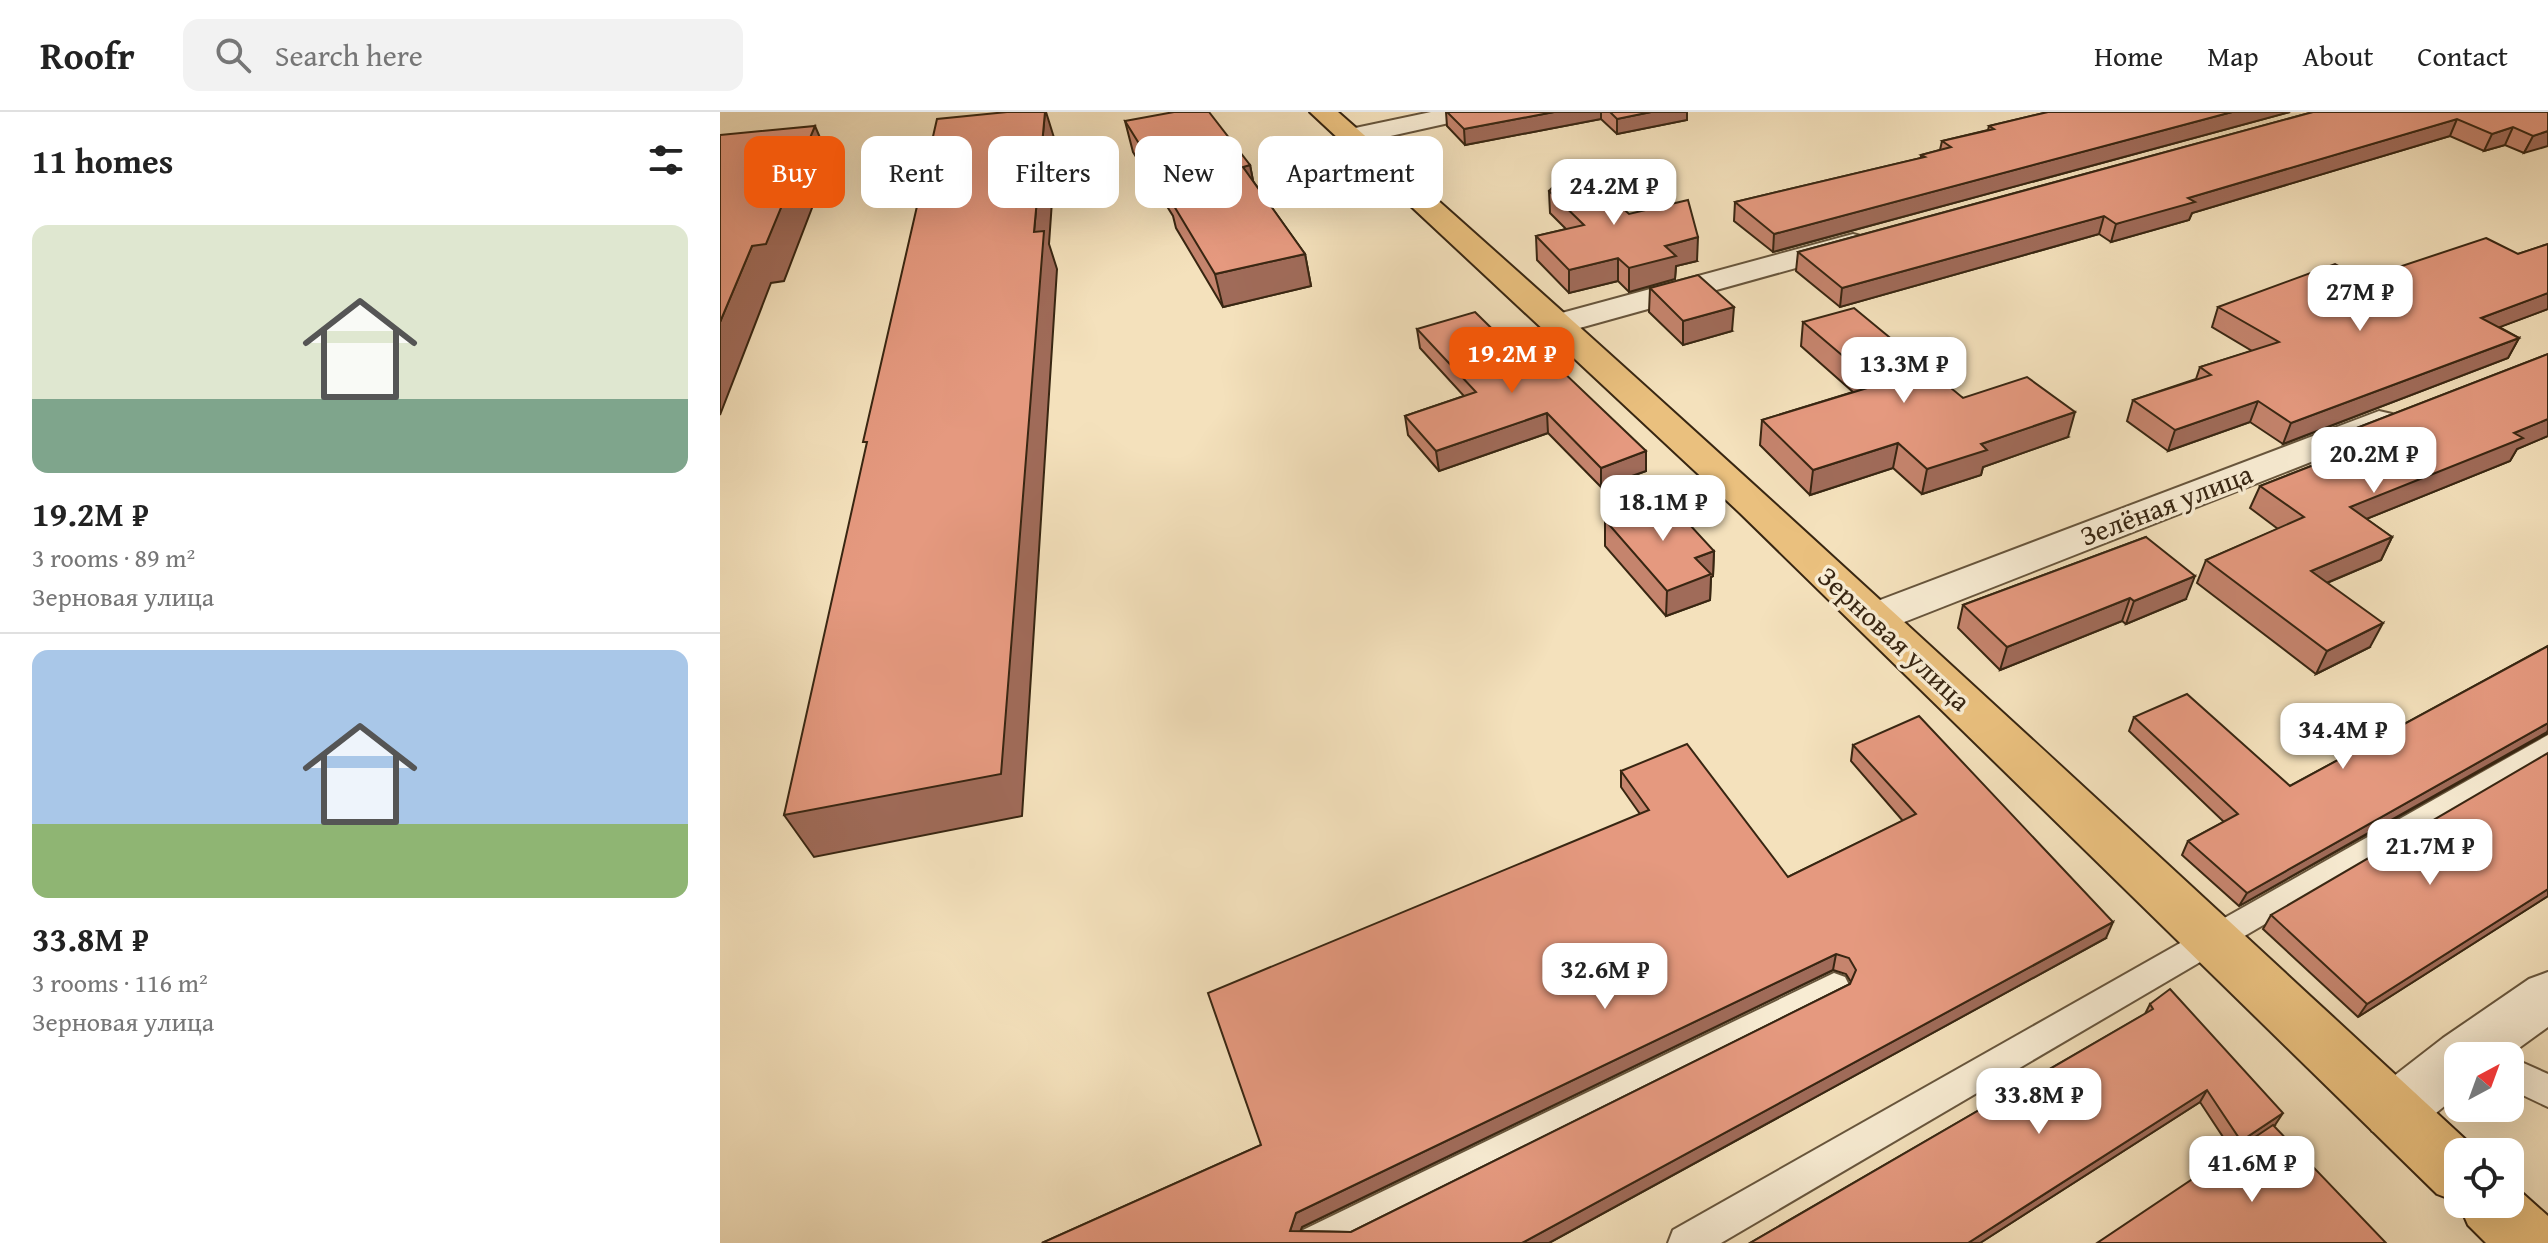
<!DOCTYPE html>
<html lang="en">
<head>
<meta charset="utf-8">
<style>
	:root { --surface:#fff; --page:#f2f2f2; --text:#222; --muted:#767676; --line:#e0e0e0; --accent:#ea580c }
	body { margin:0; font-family:"Gentium Book Plus",serif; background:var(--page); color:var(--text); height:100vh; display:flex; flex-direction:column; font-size:30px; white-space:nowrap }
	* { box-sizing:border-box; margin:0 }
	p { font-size:26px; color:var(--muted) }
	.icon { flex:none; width:44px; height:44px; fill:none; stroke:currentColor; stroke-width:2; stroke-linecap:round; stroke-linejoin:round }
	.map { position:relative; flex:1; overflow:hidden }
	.panel { display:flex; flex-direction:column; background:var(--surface); width:720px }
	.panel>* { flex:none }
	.guide { position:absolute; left:24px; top:24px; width:760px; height:72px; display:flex; gap:16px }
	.needle { width:52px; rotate:41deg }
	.tools { position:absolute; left:1724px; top:930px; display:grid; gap:16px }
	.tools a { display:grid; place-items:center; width:80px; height:80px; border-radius:16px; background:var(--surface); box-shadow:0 8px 32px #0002; font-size:40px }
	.price { position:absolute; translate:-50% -68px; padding:0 18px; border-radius:16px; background:#fff; color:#222; font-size:26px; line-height:52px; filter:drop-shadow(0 2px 4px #0008) }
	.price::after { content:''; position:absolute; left:50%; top:48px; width:24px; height:18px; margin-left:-12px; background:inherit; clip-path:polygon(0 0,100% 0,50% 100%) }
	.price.active { background:var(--accent); color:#fff }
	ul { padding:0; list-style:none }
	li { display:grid; align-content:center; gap:16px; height:424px; padding:0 32px }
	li+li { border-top:2px solid var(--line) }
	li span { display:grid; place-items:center; height:248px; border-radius:16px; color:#555 }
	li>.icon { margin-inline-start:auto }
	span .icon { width:144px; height:144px; fill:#fffc; stroke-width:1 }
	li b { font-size:34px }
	h2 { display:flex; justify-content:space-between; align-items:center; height:96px; padding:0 32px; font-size:34px }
	.chip { padding:0 28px; border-radius:16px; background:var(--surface); box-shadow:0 8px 32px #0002; font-size:28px; line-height:72px }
	.chip.active { background:var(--accent); color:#fff }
	header { display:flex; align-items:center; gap:48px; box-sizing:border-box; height:112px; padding:0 40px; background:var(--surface); border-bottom:2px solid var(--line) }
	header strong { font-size:38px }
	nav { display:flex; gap:44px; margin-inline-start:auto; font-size:28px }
	.search { width:560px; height:72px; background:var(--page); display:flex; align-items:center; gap:20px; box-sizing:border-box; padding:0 28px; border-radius:16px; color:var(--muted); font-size:30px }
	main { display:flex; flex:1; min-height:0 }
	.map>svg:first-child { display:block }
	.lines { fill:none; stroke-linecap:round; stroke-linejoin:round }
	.service-casing { stroke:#67553c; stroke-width:4 }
	.minor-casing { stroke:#67553c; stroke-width:4 }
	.primary-casing { stroke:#382612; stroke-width:4 }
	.service { fill:#f8ecd3; fill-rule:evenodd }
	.minor { fill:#f8ecd3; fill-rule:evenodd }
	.primary { fill:#eac07e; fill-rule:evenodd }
	.wall { fill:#c5846d; stroke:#382612; stroke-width:2; fill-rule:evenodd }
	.shaded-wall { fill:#a06b59; stroke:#382612; stroke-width:2 }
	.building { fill:#e5997f; stroke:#382612; stroke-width:2; fill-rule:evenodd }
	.labels { text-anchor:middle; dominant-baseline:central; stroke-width:7; stroke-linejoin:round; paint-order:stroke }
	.street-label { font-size:28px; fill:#382612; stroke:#f8ecd3 }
</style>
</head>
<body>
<header>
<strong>Roofr</strong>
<div class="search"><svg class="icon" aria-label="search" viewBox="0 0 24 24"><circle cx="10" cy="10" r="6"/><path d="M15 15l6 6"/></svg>Search here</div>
<nav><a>Home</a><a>Map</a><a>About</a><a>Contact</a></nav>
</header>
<main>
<section class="panel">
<h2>11 homes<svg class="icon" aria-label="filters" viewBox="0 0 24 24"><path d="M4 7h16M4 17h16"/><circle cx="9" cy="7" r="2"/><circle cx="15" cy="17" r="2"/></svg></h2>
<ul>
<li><span style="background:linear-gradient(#dfe7d0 70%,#7fa58c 0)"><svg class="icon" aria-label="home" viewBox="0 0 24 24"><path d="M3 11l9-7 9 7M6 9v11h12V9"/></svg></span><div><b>19.2M ₽</b><p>3 rooms · 89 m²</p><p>Зерновая улица</p></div></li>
<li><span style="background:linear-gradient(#a9c7e8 70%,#8fb573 0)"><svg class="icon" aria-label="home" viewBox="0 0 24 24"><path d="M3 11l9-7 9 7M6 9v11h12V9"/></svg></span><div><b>33.8M ₽</b><p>3 rooms · 116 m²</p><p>Зерновая улица</p></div></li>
</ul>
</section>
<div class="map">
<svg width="1828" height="1131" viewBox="0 0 1828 1131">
	<rect width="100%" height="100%" fill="#f4e1bc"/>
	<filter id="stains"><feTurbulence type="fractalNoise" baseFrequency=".0025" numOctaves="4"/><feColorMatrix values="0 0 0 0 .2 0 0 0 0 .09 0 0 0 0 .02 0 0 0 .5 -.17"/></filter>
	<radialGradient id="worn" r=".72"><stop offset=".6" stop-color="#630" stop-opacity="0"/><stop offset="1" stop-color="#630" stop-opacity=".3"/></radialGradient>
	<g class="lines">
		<g class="service-casing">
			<g id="service">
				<polygon points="1828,623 1828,646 1001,1131 948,1131 953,1118"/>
				<polygon points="1114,861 1125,865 1130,875 1125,885 635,1131 578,1131 583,1118"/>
				<polygon points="1790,945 1828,962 1828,995 1790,977"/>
			</g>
		</g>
		<g class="minor-casing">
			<g id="minor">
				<polygon points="711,0 760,0 756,5 630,33 621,31 617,25 621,19"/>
				<polygon points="1133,122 1144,125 1148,131 1144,137 838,222 827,219 822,212 827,205"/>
				<polygon points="1659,299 1672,302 1677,310 1672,318 1169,516 1154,520 1139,516 1133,506 1139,496"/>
				<polygon points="1828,860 1828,915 1788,944 1738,944 1738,983 1694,1019 1673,1027 1652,1019 1644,1000 1652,981 1723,926 1809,867"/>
			</g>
		</g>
		<g class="primary-casing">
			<g id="primary">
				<path d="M590,0H618C1004,340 1381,691 1759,1040H1738V1090L1717,1082L1020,401Z"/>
				<polygon points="1790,1070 1828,1104 1828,1131 1766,1131 1748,1113 1739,1092 1790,1092"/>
			</g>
		</g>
		<use href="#service" class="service"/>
		<use href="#minor" class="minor"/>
		<use href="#primary" class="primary"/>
	</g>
	<g class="wall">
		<polygon points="726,0 967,0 967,8 897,22 881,7 745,33 727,14"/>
		<polygon points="1328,0 1570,0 1053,140 1014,109 1015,90 1201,46 1201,43 1220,38 1222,29 1268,18 1269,14"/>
		<polygon points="1593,0 1828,0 1804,41 1785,33 1764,39 1730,24 1472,101 1469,108 1391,130 1379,122 1120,195 1076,159 1078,140"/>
		<polygon points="405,9 530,53 533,69 585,142 591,174 503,195 456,116 453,104 413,40"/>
		<polygon points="829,79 909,102 977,149 956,154 955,167 909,180 898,169 849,181 817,148 816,124 846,117 830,101"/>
		<polygon points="1828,132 1828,197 1779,215 1799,226 1788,246 1563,332 1530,310 1448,339 1407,309 1413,288 1476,267 1480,255 1532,239 1492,215 1498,195 1643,167 1798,142"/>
		<polygon points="930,176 1012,219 963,233 929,200"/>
		<polygon points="1083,210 1243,286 1348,325 1263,355 1261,363 1202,382 1173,356 1090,383 1040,333 1042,308 1133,280 1081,234"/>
		<polygon points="697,217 817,261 926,339 926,359 881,375 828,321 719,359 688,323 685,304 744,284 700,236"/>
		<polygon points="1828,242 1828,324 1797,337 1790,349 1646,407 1672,425 1661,448 1607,471 1650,535 1596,562 1477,471 1486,448 1558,417 1530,396 1540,374 1594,353 1593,352 1603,329"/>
		<polygon points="885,408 994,439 993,464 991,465 990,488 946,504 885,434"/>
		<polygon points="1426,425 1466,487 1406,512 1402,509 1280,558 1238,516 1243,493"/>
		<polygon points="1828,534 1828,621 1519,794 1462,743 1468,729 1504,710 1409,619 1414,605 1570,674"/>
		<path d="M1133,633L1386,826L829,1131H322L541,1033L920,702L901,675V659L1068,765L1183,709L1131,649ZM1113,858L1126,862L1131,870L1130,872L631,1120L580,1119L582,1115Z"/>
		<polygon points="1828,784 1638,905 1543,817 1551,803"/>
		<polygon points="1430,892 1555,1013 1513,1040 1480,990 1260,1131 1030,1131 1425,902"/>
	</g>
	<g class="shaded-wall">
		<polygon points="325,0 326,0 336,32 329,132 337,157 302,704 94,745 64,703 314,120"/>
		<polygon points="834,0 881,0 881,7 745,33 744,17"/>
		<polygon points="931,0 967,0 967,8 897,22 897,7"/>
		<polygon points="1512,0 1570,0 1053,140 1054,122"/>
		<polygon points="1737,7 1730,24 1472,101 1469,108 1391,130 1396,112 1468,86"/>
		<polygon points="95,14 110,49 64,169 51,171 0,303 0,210 32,134"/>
		<polygon points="1793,15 1785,33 1764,39 1772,22"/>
		<polygon points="1828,19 1828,34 1804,41 1813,24"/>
		<polygon points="530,53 536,84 523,55"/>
		<polygon points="1384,104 1379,122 1120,195 1122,176"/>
		<polygon points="978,125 977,149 956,154 955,167 909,180 909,156 945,134"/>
		<polygon points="585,142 591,174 503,195 495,162"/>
		<polygon points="898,146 898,169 849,181 849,158"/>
		<polygon points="1828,181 1828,197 1751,226 1761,206"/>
		<polygon points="1014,195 1012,219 963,233 963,209"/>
		<polygon points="1799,226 1788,246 1563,332 1571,311"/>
		<polygon points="1538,289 1530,310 1448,339 1455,318"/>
		<polygon points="1355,300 1348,325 1263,355 1261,363 1202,382 1207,357 1261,332"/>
		<polygon points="827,301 828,321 719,359 716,339"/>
		<polygon points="1828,307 1828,324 1797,337 1790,349 1619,418 1630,395 1794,321"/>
		<polygon points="1178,331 1173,356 1090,383 1093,358"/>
		<polygon points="926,339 926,359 881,375 881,356"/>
		<polygon points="1672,425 1661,448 1580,482 1591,459"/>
		<polygon points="994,439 993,464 991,465 990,488 946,504 947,479 975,446"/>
		<polygon points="1475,464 1466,487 1406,512 1414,489"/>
		<polygon points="1410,486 1402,509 1280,558 1287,535"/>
		<polygon points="1663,511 1650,535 1596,562 1607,539"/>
		<polygon points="1828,611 1828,618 1827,620 1519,794 1527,781"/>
		<polygon points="1828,777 1828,784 1638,905 1647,892"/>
		<polygon points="1393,810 1386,826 829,1131 802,1131"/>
		<polygon points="1116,842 1113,858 582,1115 576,1131 570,1119 576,1101"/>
		<polygon points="1487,978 1480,990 1260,1131 1248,1131"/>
		<polygon points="1563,1001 1555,1013 1513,1041 1521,1029"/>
	</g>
	<g class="building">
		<polygon points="287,0 325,0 314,120 324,119 281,662 64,703 147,330 143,330 217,7"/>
		<polygon points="454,0 489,0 530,53 523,55 585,142 495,162 448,84 451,83 405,9"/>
		<polygon points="727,0 834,0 744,17"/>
		<polygon points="890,0 931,0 897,7"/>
		<polygon points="1328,0 1512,0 1054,122 1015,90 1205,45 1201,43 1231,35 1222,29 1274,17 1269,14"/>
		<polygon points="1593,0 1828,0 1828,19 1813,24 1793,15 1772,22 1737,7 1468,86 1475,90 1396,112 1384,104 1122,176 1078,140"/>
		<polygon points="95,14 46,132 32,134 0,210 0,23"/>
		<polygon points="854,53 909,102 968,88 978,125 945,134 956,144 909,156 898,146 849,158 816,124 864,113 829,79"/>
		<polygon points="1766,126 1798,142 1828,132 1828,181 1761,206 1799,226 1571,311 1538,289 1455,318 1413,288 1491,263 1480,255 1559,230 1498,195 1615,152 1643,167"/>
		<polygon points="978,163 1014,195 963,209 930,176"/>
		<polygon points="1134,196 1243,286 1307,265 1355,300 1261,332 1267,338 1207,357 1178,331 1093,358 1042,308 1157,273 1083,210"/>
		<polygon points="755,200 817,261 838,255 926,339 881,356 827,301 716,339 685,304 756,280 697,217"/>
		<polygon points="1828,242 1828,307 1794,321 1803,326 1630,395 1672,425 1591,459 1663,511 1607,539 1486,448 1584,405 1540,374 1622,342 1603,329"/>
		<polygon points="946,387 994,439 975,446 991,462 947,479 885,408"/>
		<polygon points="1426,425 1475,464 1414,489 1410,486 1287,535 1243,493"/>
		<polygon points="1828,534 1828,611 1527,781 1468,729 1518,702 1414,605 1467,582 1570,674"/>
		<path d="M1199,604L1393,810L802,1131H322L541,1033L488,881L929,698L901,659L967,632L1068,765L1196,702L1133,633ZM1116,842L1129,846L1136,858L1130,872L631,1120L570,1119L576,1101Z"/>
		<polygon points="1828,641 1828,777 1647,892 1551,803"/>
		<polygon points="1450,877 1563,1001 1521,1029 1487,978 1248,1131 1030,1131 1433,897 1430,892"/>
		<polygon points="1553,1013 1666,1131 1377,1131"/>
	</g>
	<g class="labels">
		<g class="street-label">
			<text transform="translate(1446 392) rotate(-21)">Зелёная улица</text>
			<text transform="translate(1175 526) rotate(43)">Зерновая улица</text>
		</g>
	</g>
	<rect width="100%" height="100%" filter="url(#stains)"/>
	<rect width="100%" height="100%" fill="url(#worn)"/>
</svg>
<div class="tools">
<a><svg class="needle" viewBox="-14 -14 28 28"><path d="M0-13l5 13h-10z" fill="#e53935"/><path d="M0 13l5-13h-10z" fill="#767676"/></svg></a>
<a><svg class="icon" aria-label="locate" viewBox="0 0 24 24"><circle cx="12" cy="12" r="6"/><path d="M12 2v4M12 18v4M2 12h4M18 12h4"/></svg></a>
</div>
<b class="price" style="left:894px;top:115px">24.2M ₽</b>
<b class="price" style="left:1640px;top:221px">27M ₽</b>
<b class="price active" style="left:792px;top:283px">19.2M ₽</b>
<b class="price" style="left:1184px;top:293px">13.3M ₽</b>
<b class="price" style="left:1654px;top:383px">20.2M ₽</b>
<b class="price" style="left:943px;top:431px">18.1M ₽</b>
<b class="price" style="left:1623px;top:659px">34.4M ₽</b>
<b class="price" style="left:1710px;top:775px">21.7M ₽</b>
<b class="price" style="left:885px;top:899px">32.6M ₽</b>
<b class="price" style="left:1319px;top:1024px">33.8M ₽</b>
<b class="price" style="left:1532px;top:1092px">41.6M ₽</b>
<div class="guide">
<a class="chip active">Buy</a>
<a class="chip">Rent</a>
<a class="chip">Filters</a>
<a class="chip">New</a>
<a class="chip">Apartment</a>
</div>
</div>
</main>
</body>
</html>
